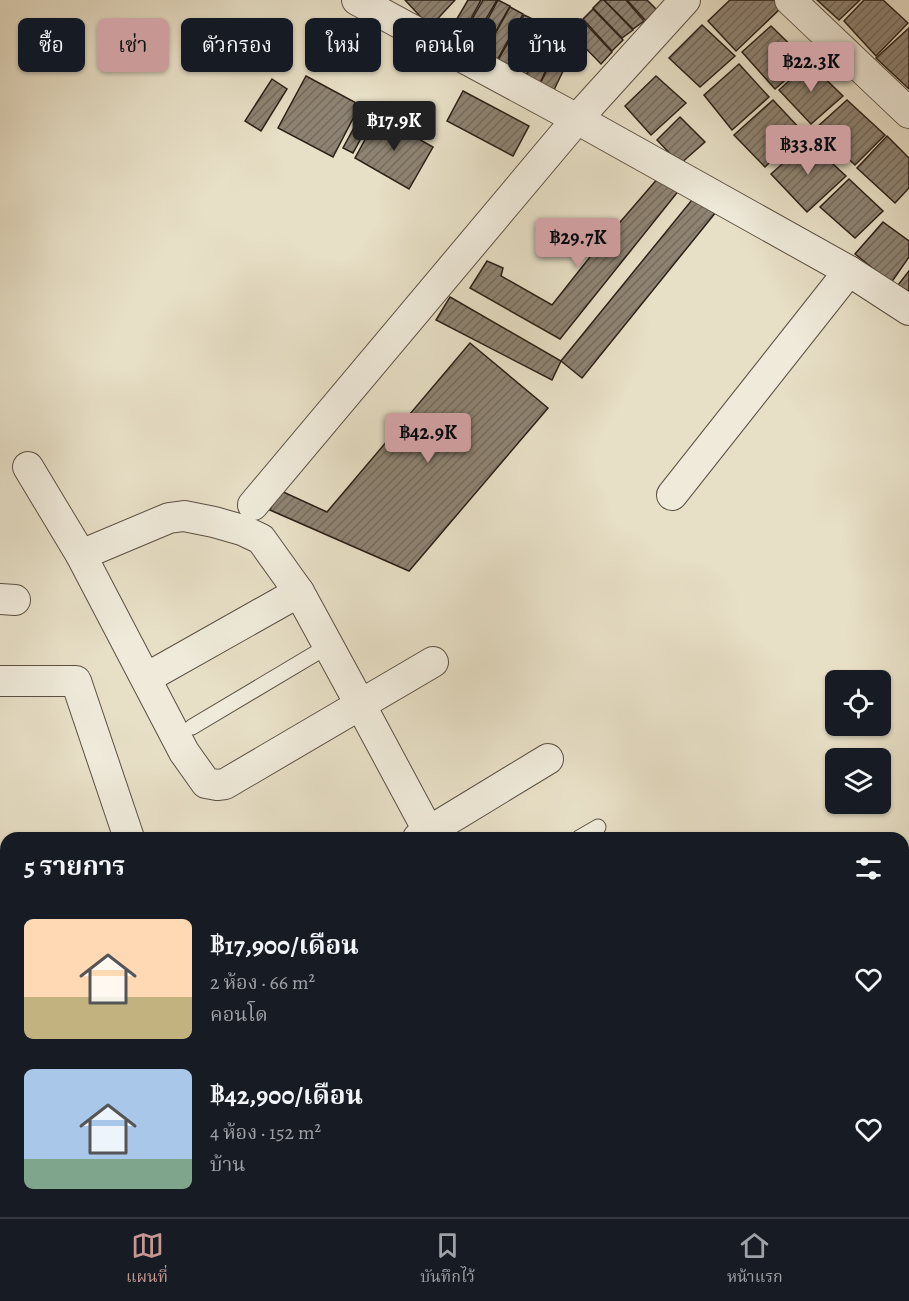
<!DOCTYPE html>
<html lang="th">
<head>
<meta charset="utf-8">
<style>
	:root { --surface:#171b24; --page:#242831; --text:#f1f3f6; --muted:#9ea1a6; --line:#363941; --accent:#c59692 }
	body { margin:0; font-family:Alegreya,"Noto Serif Thai",serif; background:var(--page); color:var(--text); height:100vh; display:flex; flex-direction:column; font-size:22px; white-space:nowrap }
	* { box-sizing:border-box; margin:0 }
	p { font-size:20px; color:var(--muted) }
	.icon { flex:none; width:33px; height:33px; fill:none; stroke:currentColor; stroke-width:2; stroke-linecap:round; stroke-linejoin:round }
	.map { position:relative; flex:1; overflow:hidden }
	.side { position:absolute; left:0px; top:832px; width:909px; height:386px; display:flex; flex-direction:column; background:var(--surface); border-radius:18px 18px 0 0; box-shadow:0 2px 4px #0004 }
	.side>* { flex:none }
	.banner { position:absolute; left:18px; top:18px; width:600px; height:54px; display:flex; gap:12px }
	.buttons { position:absolute; left:825px; top:670px; display:grid; gap:12px }
	.buttons a { display:grid; place-items:center; width:66px; height:66px; border-radius:9px; background:var(--surface); box-shadow:0 2px 4px #0004; font-size:30px }
	.price { position:absolute; translate:-50% -51px; padding:0 14px; border-radius:6px; background:var(--accent); color:#111; font-size:20px; line-height:39px; filter:drop-shadow(0 2px 3px #0008) }
	.price::after { content:''; position:absolute; left:50%; top:36px; width:18px; height:14px; margin-left:-9px; background:inherit; clip-path:polygon(0 0,100% 0,50% 100%) }
	.price.selected { background:#222; color:#fff }
	ul { padding:0; list-style:none }
	li { display:flex; align-items:center; gap:18px; height:150px; padding:0 24px }
	li span { display:grid; place-items:center; flex:none; width:168px; height:120px; border-radius:9px; color:#555 }
	li>.icon { margin-inline-start:auto }
	span .icon { width:72px; height:72px; fill:#fffc; stroke-width:1 }
	li b { font-size:26px }
	h2 { display:flex; justify-content:space-between; align-items:center; height:72px; padding:0 24px; font-size:26px }
	.pill { padding:0 21px; border-radius:9px; background:var(--surface); box-shadow:0 2px 4px #0004; font-size:21px; line-height:54px }
	.pill.selected { background:var(--accent); color:#111 }
	.tabs { display:flex; justify-content:space-around; align-items:center; height:84px; border-top:2px solid var(--line); background:var(--surface); font-size:16px; color:var(--muted) }
	.tabs a { display:grid; justify-items:center; gap:3px }
	.tabs .selected { color:var(--accent) }
	.map>svg:first-child { display:block }
	.building { fill:url(#building-hatch); stroke:#2d2017; stroke-width:1.5 }
	.lines { fill:none; stroke-linecap:round; stroke-linejoin:round }
	.service-casing { stroke:#5c5043; stroke-width:17 }
	.minor-casing { stroke:#5c5043; stroke-width:32 }
	.service { stroke:#efeada; stroke-width:15 }
	.minor { stroke:#efeada; stroke-width:30 }
</style>
</head>
<body>
<div class="map">
<svg width="909" height="1217" viewBox="0 0 909 1217">
	<defs>
		<pattern id="building-hatch" width="6" height="6" patternUnits="userSpaceOnUse" patternTransform="scale(1.5)"><rect width="6" height="6" fill="#8e8372"/><path d="M-1 1l2-2M0 6l6-6M5 7l2-2" fill="none" stroke="#746b5d"/></pattern>
	</defs>
	<rect width="100%" height="100%" fill="#e7dfc6"/>
	<filter id="stains"><feTurbulence type="fractalNoise" baseFrequency=".00333" numOctaves="4"/><feColorMatrix values="0 0 0 0 .2 0 0 0 0 .09 0 0 0 0 .02 0 0 0 .5 -.17"/></filter>
	<radialGradient id="worn" r=".72"><stop offset=".6" stop-color="#630" stop-opacity="0"/><stop offset="1" stop-color="#630" stop-opacity=".3"/></radialGradient>
	<g class="building">
		<polygon points="405,0 455,0 430,27"/>
		<polygon points="468,0 481,0 460,39 448,34"/>
		<polygon points="483,0 497,0 471,45 461,39"/>
		<polygon points="498,0 510,6 483,54 473,47"/>
		<polygon points="601,0 604,0 633,30 622,38 593,8"/>
		<polygon points="604,0 626,0 644,21 633,29"/>
		<polygon points="627,0 647,0 657,10 646,21"/>
		<polygon points="730,0 775,0 783,6 736,51 708,21"/>
		<polygon points="817,0 860,0 839,20"/>
		<polygon points="864,0 883,0 908,23 876,56 844,21"/>
		<polygon points="510,7 523,14 497,60 484,54"/>
		<polygon points="593,9 623,40 612,51 583,19"/>
		<polygon points="524,15 537,21 510,68 498,60"/>
		<polygon points="581,19 612,52 601,64 568,30"/>
		<polygon points="538,22 550,28 526,76 511,68"/>
		<polygon points="702,25 735,56 700,87 669,58"/>
		<polygon points="771,26 807,61 775,89 742,52"/>
		<polygon points="909,28 909,89 876,58"/>
		<polygon points="550,29 562,35 540,83 526,76"/>
		<polygon points="564,36 577,42 553,92 540,84"/>
		<polygon points="809,63 843,96 811,124 779,90"/>
		<polygon points="739,64 769,97 732,130 704,95"/>
		<polygon points="306,76 360,105 333,157 278,128"/>
		<polygon points="656,76 686,103 651,135 625,106"/>
		<polygon points="272,79 287,89 261,131 245,121"/>
		<polygon points="463,91 529,126 513,156 447,121"/>
		<polygon points="773,100 802,131 765,167 734,135"/>
		<polygon points="847,100 885,135 855,165 816,128"/>
		<polygon points="362,113 372,118 353,153 343,148"/>
		<polygon points="378,116 433,147 409,189 355,158"/>
		<polygon points="680,117 705,142 680,164 657,140"/>
		<polygon points="887,136 909,158 909,188 895,203 857,168"/>
		<polygon points="808,141 846,176 807,212 771,174"/>
		<polygon points="659,177 680,189 560,339 470,288 487,261 503,268 501,276 552,305 590,257"/>
		<polygon points="849,179 883,211 855,238 820,207"/>
		<polygon points="696,195 716,212 582,378 561,361"/>
		<polygon points="883,222 909,241 909,257 891,283 855,254"/>
		<polygon points="909,271 909,292 898,285"/>
		<polygon points="450,297 561,361 552,380 436,320"/>
		<polygon points="470,343 548,408 409,571 270,510 279,490 327,512"/>
	</g>
	<g class="lines">
		<g class="service-casing">
			<g id="service">
				<polyline points="192,727 328,646"/>
				<polyline points="579,838 598,827"/>
			</g>
		</g>
		<g class="minor-casing">
			<g id="minor">
				<polyline points="357,0 577,119 849,271 909,310"/>
				<polyline points="790,0 909,113"/>
				<polyline points="28,467 81,555 184,752 206,783 217,785 225,784 433,662"/>
				<polyline points="672,495 849,271"/>
				<polyline points="253,505 577,119 685,0"/>
				<polyline points="81,555 169,518 184,516 214,522 242,530 261,539 299,592 360,704 432,838"/>
				<polyline points="0,599 15,600"/>
				<polyline points="157,672 299,592"/>
				<polyline points="0,681 76,681 129,838"/>
				<polyline points="418,838 548,759"/>
				<polyline points="0,867 6,867"/>
				<polyline points="0,943 6,944"/>
				<polyline points="0,1184 6,1184"/>
				<polyline points="714,1212 717,1217"/>
				<polyline points="145,1217 145,1212"/>
				<polyline points="663,1217 669,1212"/>
			</g>
		</g>
		<use href="#service" class="service"/>
		<use href="#minor" class="minor"/>
	</g>
	<rect width="100%" height="100%" filter="url(#stains)"/>
	<rect width="100%" height="100%" fill="url(#worn)"/>
</svg>
<div class="buttons">
<a><svg class="icon" aria-label="locate" viewBox="0 0 24 24"><circle cx="12" cy="12" r="6"/><path d="M12 2v4M12 18v4M2 12h4M18 12h4"/></svg></a>
<a><svg class="icon" aria-label="layers" viewBox="0 0 24 24"><path d="M12 4l9 5-9 5-9-5zM3 14l9 5 9-5"/></svg></a>
</div>
<b class="price" style="left:811px;top:93px">฿22.3K</b>
<b class="price selected" style="left:394px;top:152px">฿17.9K</b>
<b class="price" style="left:808px;top:176px">฿33.8K</b>
<b class="price" style="left:578px;top:269px">฿29.7K</b>
<b class="price" style="left:428px;top:464px">฿42.9K</b>
<div class="banner">
<a class="pill">ซื้อ</a>
<a class="pill selected">เช่า</a>
<a class="pill">ตัวกรอง</a>
<a class="pill">ใหม่</a>
<a class="pill">คอนโด</a>
<a class="pill">บ้าน</a>
</div>
<section class="side">
<h2>5 รายการ<svg class="icon" aria-label="filters" viewBox="0 0 24 24"><path d="M4 7h16M4 17h16"/><circle cx="9" cy="7" r="2"/><circle cx="15" cy="17" r="2"/></svg></h2>
<ul>
<li><span style="background:linear-gradient(#ffd9b3 65%,#c2b280 0)"><svg class="icon" aria-label="home" viewBox="0 0 24 24"><path d="M3 11l9-7 9 7M6 9v11h12V9"/></svg></span><div><b>฿17,900/เดือน</b><p>2 ห้อง · 66 m²</p><p>คอนโด</p></div><svg class="icon" aria-label="heart" viewBox="0 0 24 24"><path d="M12 20l-8-8c-3-5 5-10 8-4 3-6 11-1 8 4z"/></svg></li>
<li><span style="background:linear-gradient(#a9c7e8 75%,#7fa58c 0)"><svg class="icon" aria-label="home" viewBox="0 0 24 24"><path d="M3 11l9-7 9 7M6 9v11h12V9"/></svg></span><div><b>฿42,900/เดือน</b><p>4 ห้อง · 152 m²</p><p>บ้าน</p></div><svg class="icon" aria-label="heart" viewBox="0 0 24 24"><path d="M12 20l-8-8c-3-5 5-10 8-4 3-6 11-1 8 4z"/></svg></li>
</ul>
</section>
</div>
<nav class="tabs">
<a class="selected"><svg class="icon" aria-label="map" viewBox="0 0 24 24"><path d="M3 6l6-2 6 2 6-2v14l-6 2-6-2-6 2zM9 4v14M15 6v14"/></svg>แผนที่</a>
<a><svg class="icon" aria-label="saved" viewBox="0 0 24 24"><path d="M7 4h10v16l-5-4-5 4z"/></svg>บันทึกไว้</a>
<a><svg class="icon" aria-label="home" viewBox="0 0 24 24"><path d="M3 11l9-7 9 7M6 9v11h12V9"/></svg>หน้าแรก</a>
</nav>
</body>
</html>
